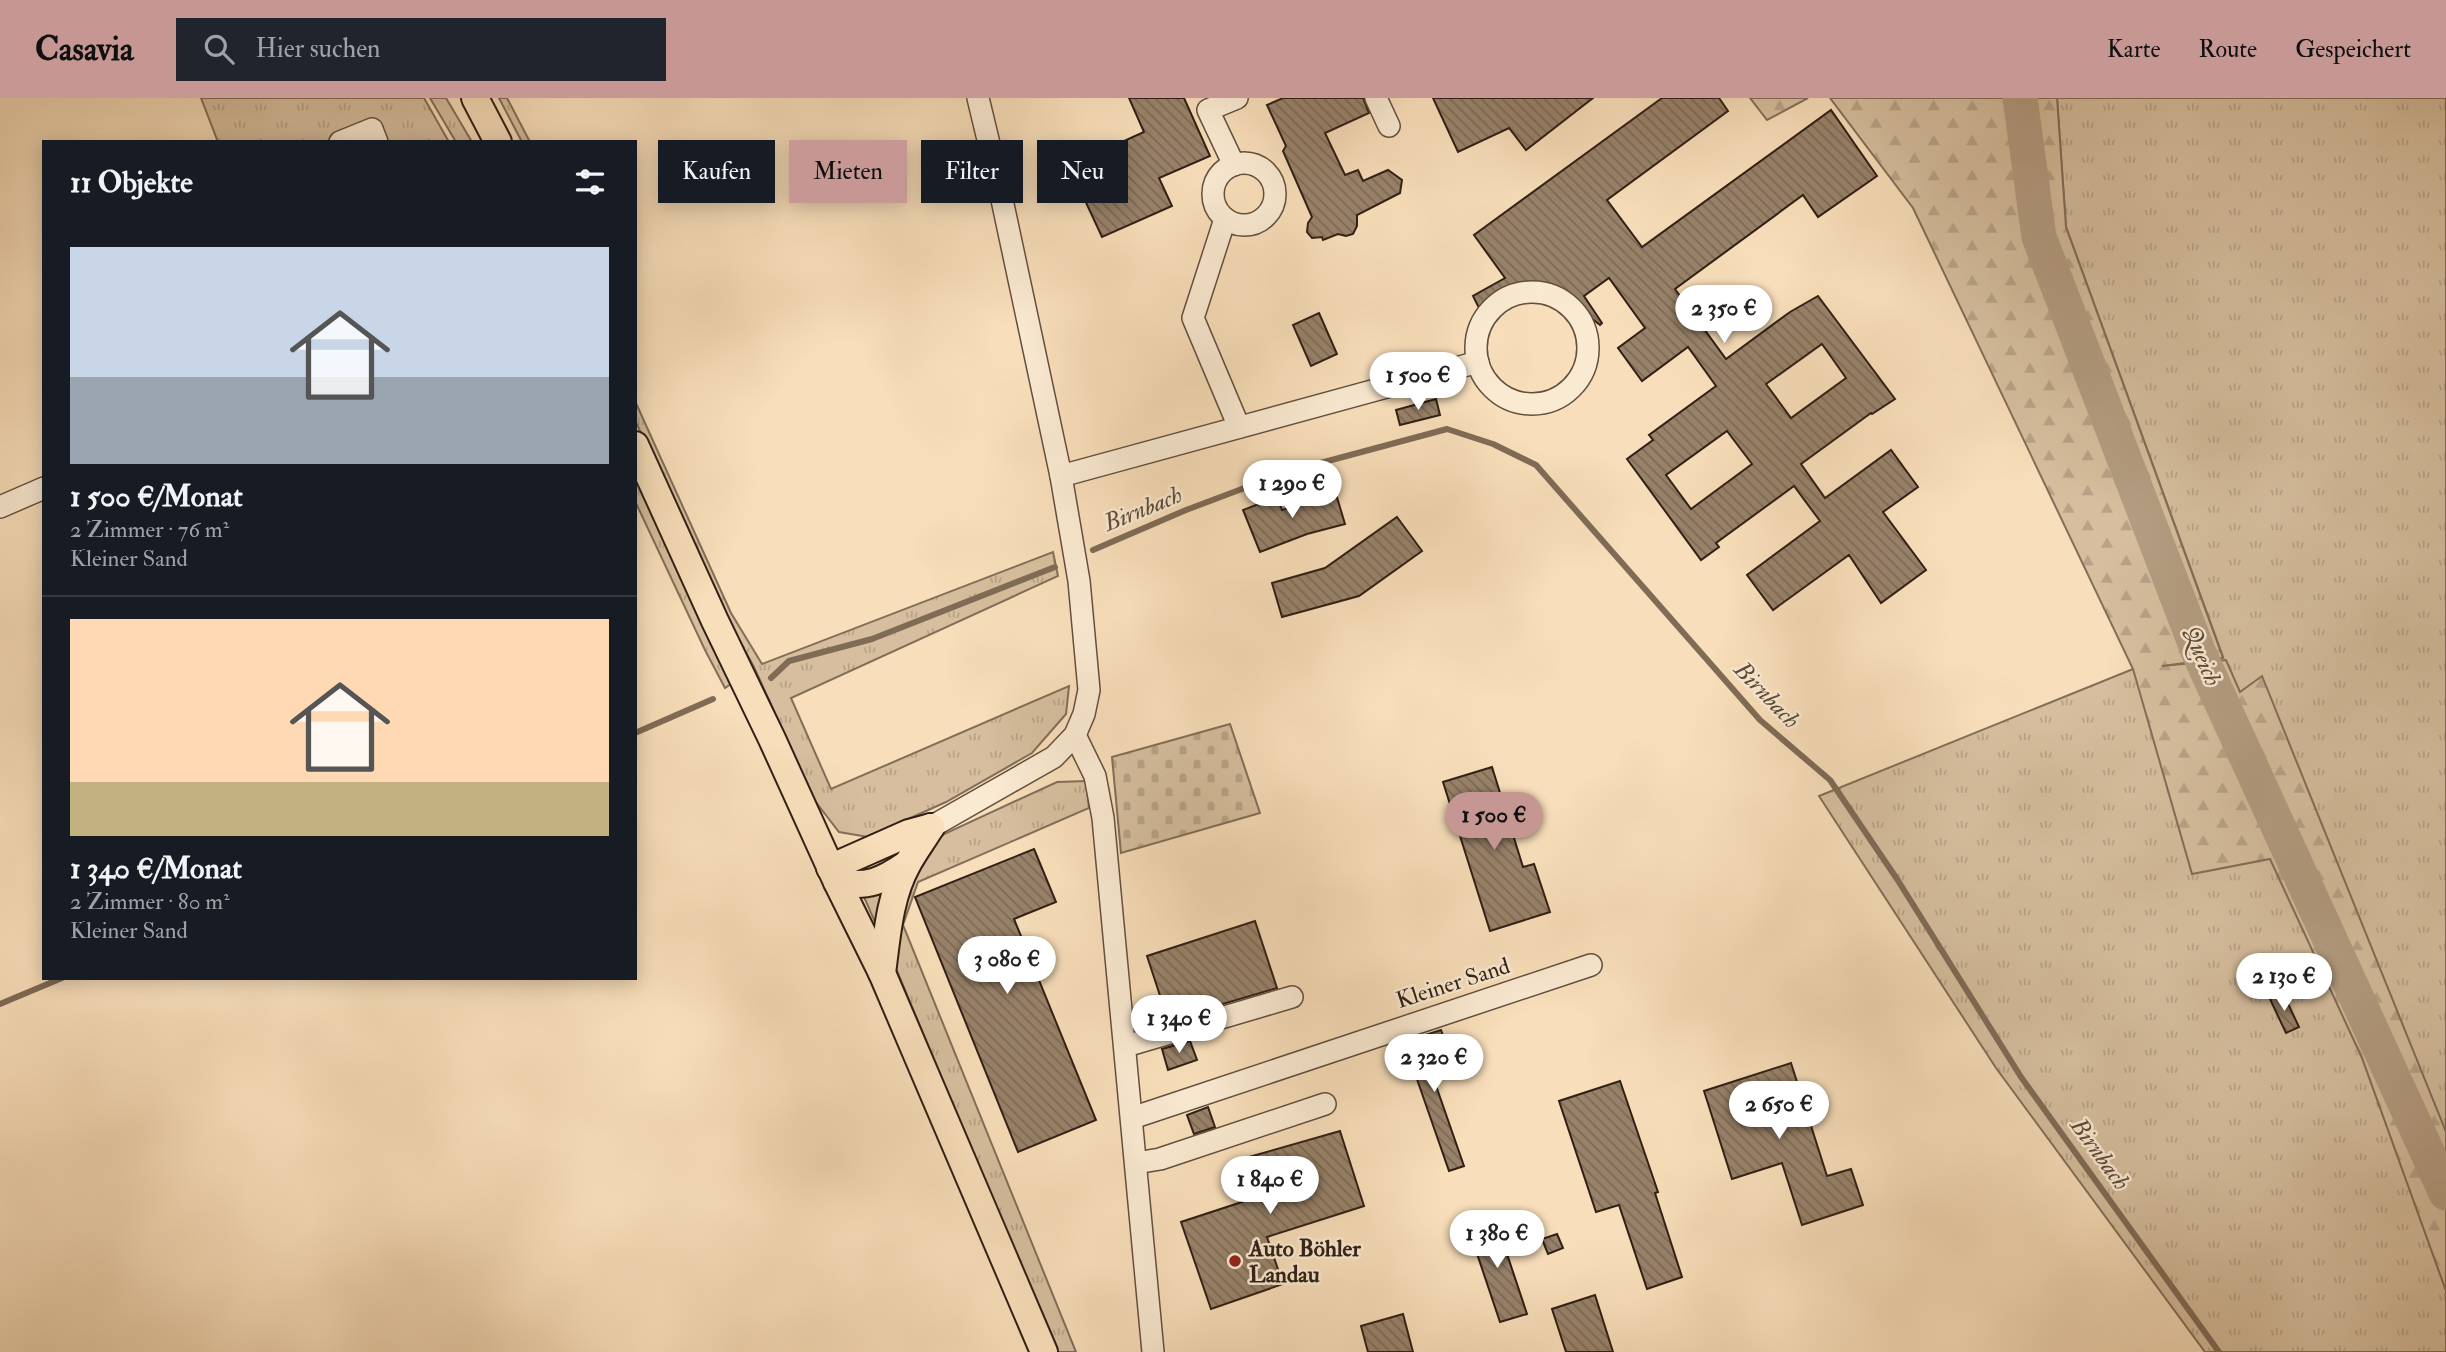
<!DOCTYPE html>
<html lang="de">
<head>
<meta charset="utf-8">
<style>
	:root { --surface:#171b24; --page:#20242c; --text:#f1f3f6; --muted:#9ea1a6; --line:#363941; --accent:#c59692 }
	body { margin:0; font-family:"IM FELL Double Pica",serif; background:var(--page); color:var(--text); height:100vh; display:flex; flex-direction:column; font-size:26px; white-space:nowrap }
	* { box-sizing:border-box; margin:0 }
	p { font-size:23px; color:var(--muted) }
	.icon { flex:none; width:38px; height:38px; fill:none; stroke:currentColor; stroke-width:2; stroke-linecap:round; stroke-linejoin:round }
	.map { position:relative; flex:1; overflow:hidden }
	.panel { position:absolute; left:42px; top:42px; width:595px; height:840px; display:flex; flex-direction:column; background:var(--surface); border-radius:0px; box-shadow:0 4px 18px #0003 }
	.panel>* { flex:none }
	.banner { position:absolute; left:658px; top:42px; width:665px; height:63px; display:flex; gap:14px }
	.price { position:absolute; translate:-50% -60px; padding:0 16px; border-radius:24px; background:#fff; color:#222; font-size:23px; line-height:46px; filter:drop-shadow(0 2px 4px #0008) }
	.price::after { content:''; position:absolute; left:50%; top:42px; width:21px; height:16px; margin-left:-10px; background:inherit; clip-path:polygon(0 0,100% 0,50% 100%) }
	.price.active { background:var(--accent); color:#111 }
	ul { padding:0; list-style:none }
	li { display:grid; align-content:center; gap:14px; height:371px; padding:0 28px }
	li+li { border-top:2px solid var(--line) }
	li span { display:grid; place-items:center; height:217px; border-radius:0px; color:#555 }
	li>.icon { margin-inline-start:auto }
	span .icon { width:126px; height:126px; fill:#fffc; stroke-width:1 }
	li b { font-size:30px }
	h2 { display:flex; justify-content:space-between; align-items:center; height:84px; padding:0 28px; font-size:30px }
	.tag { padding:0 24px; border-radius:0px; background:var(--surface); box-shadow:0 4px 18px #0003; font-size:24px; line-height:63px }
	.tag.active { background:var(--accent); color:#111 }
	header { display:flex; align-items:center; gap:42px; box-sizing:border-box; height:98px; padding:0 35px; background:var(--accent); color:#111 }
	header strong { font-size:33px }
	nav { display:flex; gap:38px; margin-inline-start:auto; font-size:24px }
	.search { width:490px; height:63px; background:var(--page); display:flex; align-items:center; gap:18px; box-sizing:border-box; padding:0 24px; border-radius:0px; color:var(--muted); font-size:26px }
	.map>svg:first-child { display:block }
	.grass { fill:url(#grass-tufts); stroke:#836e59; stroke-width:2 }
	.forest { fill:url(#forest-firs); stroke:#836e59; stroke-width:2 }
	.cemetery { fill:url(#cemetery-stones); stroke:#836e59; stroke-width:2 }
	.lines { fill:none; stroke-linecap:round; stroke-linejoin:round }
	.stream { stroke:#7f6b56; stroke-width:6 }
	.river { stroke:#b49d82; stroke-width:35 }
	.building { fill:url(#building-back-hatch); stroke:#301f14; stroke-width:2; fill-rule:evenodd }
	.minor-casing { stroke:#624f3e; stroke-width:24 }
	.major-casing { stroke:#301f14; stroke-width:30 }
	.minor { stroke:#faead2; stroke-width:21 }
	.major { stroke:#f8deba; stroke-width:26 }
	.poi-dot { fill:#8f2418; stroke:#faead2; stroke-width:2.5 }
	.labels { text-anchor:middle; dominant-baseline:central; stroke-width:5; stroke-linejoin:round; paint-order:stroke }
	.street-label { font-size:23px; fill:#301f14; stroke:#faead2 }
	.poi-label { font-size:23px; font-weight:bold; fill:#301f14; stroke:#faead2; text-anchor:start }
	.water-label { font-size:24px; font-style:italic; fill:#5e4b3a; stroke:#faead2 }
</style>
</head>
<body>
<header>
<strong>Casavia</strong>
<div class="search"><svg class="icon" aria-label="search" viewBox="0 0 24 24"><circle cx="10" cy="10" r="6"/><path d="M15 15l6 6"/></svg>Hier suchen</div>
<nav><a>Karte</a><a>Route</a><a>Gespeichert</a></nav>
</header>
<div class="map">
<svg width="2446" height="1254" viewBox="0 0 2446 1254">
	<defs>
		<pattern id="grass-tufts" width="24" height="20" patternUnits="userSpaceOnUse" patternTransform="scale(1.75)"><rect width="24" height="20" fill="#d6be9e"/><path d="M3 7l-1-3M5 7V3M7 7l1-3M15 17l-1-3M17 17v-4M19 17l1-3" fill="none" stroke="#b8a387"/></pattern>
		<pattern id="forest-firs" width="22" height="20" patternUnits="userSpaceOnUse" patternTransform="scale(1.75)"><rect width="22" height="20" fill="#d6be9e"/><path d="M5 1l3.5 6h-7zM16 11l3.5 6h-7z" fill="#b8a387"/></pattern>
		<pattern id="cemetery-stones" width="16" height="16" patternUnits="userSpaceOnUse" patternTransform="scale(1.75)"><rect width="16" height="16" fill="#d6be9e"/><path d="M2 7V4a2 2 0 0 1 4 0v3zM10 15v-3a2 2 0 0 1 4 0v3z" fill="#b8a387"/></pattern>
		<pattern id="building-back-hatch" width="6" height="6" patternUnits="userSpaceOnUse" patternTransform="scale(1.75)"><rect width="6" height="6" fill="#98826a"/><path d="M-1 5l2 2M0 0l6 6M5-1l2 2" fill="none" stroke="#7c6a56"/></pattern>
	</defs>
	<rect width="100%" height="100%" fill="#f8deba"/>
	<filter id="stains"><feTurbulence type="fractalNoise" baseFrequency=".00286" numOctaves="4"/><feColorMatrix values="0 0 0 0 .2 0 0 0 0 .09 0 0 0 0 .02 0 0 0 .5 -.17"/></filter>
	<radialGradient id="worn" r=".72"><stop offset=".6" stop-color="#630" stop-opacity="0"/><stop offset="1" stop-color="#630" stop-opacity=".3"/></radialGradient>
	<g class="grass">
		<polygon points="201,0 424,0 449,44 383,44 375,24 328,44 218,44"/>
		<polygon points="430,0 446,0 472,44 456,44"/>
		<polygon points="499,0 507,0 530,44 522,44"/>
		<polygon points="2057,0 2446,0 2446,1254 2205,1254 1996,970 1819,698 2133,571 2223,559 2066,129"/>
		<polygon points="635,303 731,515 762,566 1053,454 1058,478 791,600 831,691 1069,588 1066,616 1032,655 946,704 868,739 839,734 815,703 754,569 722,511 635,322"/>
		<polygon points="635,372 731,586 725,590 705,552 635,403"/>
		<polygon points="1086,683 1089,710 918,784 903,827 1076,1254 1056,1254 887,849 918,758 942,737 1057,684"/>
		<polygon points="886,788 879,833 864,799"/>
	</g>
	<g class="forest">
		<polygon points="1750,0 1808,0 1767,22"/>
		<polygon points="1830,0 2057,0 2066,129 2223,560 2162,568 2226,562 2240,594 2262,578 2446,1034 2446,1193 2362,960 2270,761 2192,776 2133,571 1913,110"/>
	</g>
	<polygon class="cemetery" points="1230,626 1260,715 1121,755 1112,659"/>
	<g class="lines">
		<g class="stream">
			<polyline points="1093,452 1186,412 1287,374 1447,331 1493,346 1536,367 1760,622 1830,682 1897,781 2021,979 2219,1254"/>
			<polyline points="771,580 789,563 872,541 1055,469"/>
			<polyline points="635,635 713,601"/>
			<polyline points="0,906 62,880"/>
		</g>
		<polyline class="river" points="2020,0 2039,139 2198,553 2446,1095"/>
	</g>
	<g class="building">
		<polygon points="1129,0 1184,0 1210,58 1159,80 1172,108 1102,139 1069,68 1144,34"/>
		<polygon points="1283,0 1363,0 1369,15 1325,35 1345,77 1358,72 1363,83 1388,72 1402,82 1400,95 1357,117 1357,128 1353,136 1346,138 1338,136 1323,142 1322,139 1312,140 1307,134 1308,125 1312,119 1283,53 1286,48 1267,7"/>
		<polygon points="1433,0 1593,0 1526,52 1509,30 1458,54"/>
		<path d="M1662,0H1719L1728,13L1607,102L1642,149L1831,12L1877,78L1818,119L1803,97L1675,191L1726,261L1790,214L1818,198L1895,301L1872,316L1871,315L1801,366L1825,400L1891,352L1918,389L1883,414L1926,472L1881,505L1849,457L1773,512L1747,477L1820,423L1794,388L1716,445L1719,449L1701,462L1627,361L1653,342L1649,337L1716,288L1688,249L1642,283L1618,250L1645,230L1609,180L1584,198L1602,225L1600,227L1562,197L1547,190L1515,191L1479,210L1473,198L1505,180L1474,137ZM1822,246L1846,280L1791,320L1766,286ZM1727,333L1752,366L1691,411L1666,377Z"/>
		<polygon points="1319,215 1337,256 1311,268 1293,227"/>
		<polygon points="1436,301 1440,317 1400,327 1396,312"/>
		<polygon points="1336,396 1345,426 1307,436 1260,454 1243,412 1277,399 1282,412"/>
		<polygon points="1397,419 1422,453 1359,498 1282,519 1272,485 1325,470"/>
		<polygon points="1492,669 1523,769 1534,766 1550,814 1490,833 1443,684"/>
		<polygon points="1034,751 1056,804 1014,821 1096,1022 1018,1054 915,799"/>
		<polygon points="1255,823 1277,890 1168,922 1147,858"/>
		<polygon points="2283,895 2299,929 2286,935 2270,901"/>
		<polygon points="1441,932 1447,948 1425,956 1464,1068 1449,1073 1404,944"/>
		<polygon points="1190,943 1197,962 1168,972 1162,951"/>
		<polygon points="1791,965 1827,1078 1851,1071 1863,1107 1802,1127 1782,1065 1732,1081 1704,993"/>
		<polygon points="1620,983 1658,1094 1655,1095 1682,1179 1647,1191 1619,1107 1596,1114 1559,1003"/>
		<polygon points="1208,1009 1215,1029 1194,1036 1187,1017"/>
		<polygon points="1340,1033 1364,1108 1267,1139 1283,1186 1211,1211 1181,1124 1254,1100 1242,1061"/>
		<polygon points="1495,1120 1527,1216 1500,1224 1468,1129"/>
		<polygon points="1557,1136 1563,1150 1548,1156 1542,1141"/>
		<polygon points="1595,1197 1613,1254 1566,1254 1552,1211"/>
		<polygon points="1403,1216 1413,1254 1368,1254 1361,1228"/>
	</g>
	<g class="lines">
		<g class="minor-casing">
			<g id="minor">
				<polyline points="1376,0 1389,28"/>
				<polyline points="340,44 372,31 377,44"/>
				<circle cx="1244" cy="96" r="31"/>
				<polyline points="1234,67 1208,12 1237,0"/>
				<polyline points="1225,121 1193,220 1239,329"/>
				<circle cx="1532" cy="250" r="56"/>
				<polyline points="1061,378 1478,264"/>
				<polyline points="0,409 44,390"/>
				<polyline points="1075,637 1095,678 1103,720 1153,1254"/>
				<polyline points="931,729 1054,659 1075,637 1084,616 1089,592 1079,483 1061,378 998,83 978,0"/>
				<polyline points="1126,948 1292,899"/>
				<polyline points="1132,1020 1591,867"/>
				<polyline points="1136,1065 1160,1061 1325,1006"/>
			</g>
		</g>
		<g class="major-casing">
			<g id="major">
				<polyline points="475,0 498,44"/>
				<polyline points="635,347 715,523 772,641 837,784 882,875 1044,1254"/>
				<polyline points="830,770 909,735 931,729"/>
				<path d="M837,784C868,790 882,783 907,766"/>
				<path d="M882,875C887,839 889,800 907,767C914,754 923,742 931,729"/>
			</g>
		</g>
		<use href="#minor" class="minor"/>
		<use href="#major" class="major"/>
	</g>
	<circle class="poi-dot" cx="1235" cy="1163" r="7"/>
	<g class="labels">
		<g class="street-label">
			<text transform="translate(1453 885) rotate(-18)">Kleiner Sand</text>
		</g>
		<g class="poi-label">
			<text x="1249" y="1150">Auto Böhler<tspan x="1249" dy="26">Landau</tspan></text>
		</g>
		<g class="water-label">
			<text transform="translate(1143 411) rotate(-22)">Birnbach</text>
			<text transform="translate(2202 558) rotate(67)">Queich</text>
			<text transform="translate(1767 597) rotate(46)">Birnbach</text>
			<text transform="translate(2100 1056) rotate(54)">Birnbach</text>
		</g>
	</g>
	<rect width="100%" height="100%" filter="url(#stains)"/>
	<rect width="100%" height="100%" fill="url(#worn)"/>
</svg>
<b class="price" style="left:1724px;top:247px">2 350 €</b>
<b class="price" style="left:1418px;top:314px">1 500 €</b>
<b class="price" style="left:1292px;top:422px">1 290 €</b>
<b class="price active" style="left:1494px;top:754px">1 500 €</b>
<b class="price" style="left:1007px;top:898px">3 080 €</b>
<b class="price" style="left:2284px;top:915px">2 130 €</b>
<b class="price" style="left:1179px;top:957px">1 340 €</b>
<b class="price" style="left:1434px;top:996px">2 320 €</b>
<b class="price" style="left:1779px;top:1043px">2 650 €</b>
<b class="price" style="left:1270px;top:1118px">1 840 €</b>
<b class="price" style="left:1497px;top:1172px">1 380 €</b>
<div class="banner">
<a class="tag">Kaufen</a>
<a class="tag active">Mieten</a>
<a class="tag">Filter</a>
<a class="tag">Neu</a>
</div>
<section class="panel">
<h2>11 Objekte<svg class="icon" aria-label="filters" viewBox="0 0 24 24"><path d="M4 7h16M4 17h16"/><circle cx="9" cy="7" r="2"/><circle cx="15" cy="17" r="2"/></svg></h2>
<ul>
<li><span style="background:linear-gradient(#c9d6e8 60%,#9aa5b1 0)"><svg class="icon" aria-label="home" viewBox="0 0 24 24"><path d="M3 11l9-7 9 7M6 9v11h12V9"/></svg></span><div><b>1 500 €/Monat</b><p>2 Zimmer · 76 m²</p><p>Kleiner Sand</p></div></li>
<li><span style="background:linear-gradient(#ffd9b3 75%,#c2b280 0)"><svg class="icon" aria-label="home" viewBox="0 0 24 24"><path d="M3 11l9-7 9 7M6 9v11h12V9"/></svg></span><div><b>1 340 €/Monat</b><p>2 Zimmer · 80 m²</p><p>Kleiner Sand</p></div></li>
</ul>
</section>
</div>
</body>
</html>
